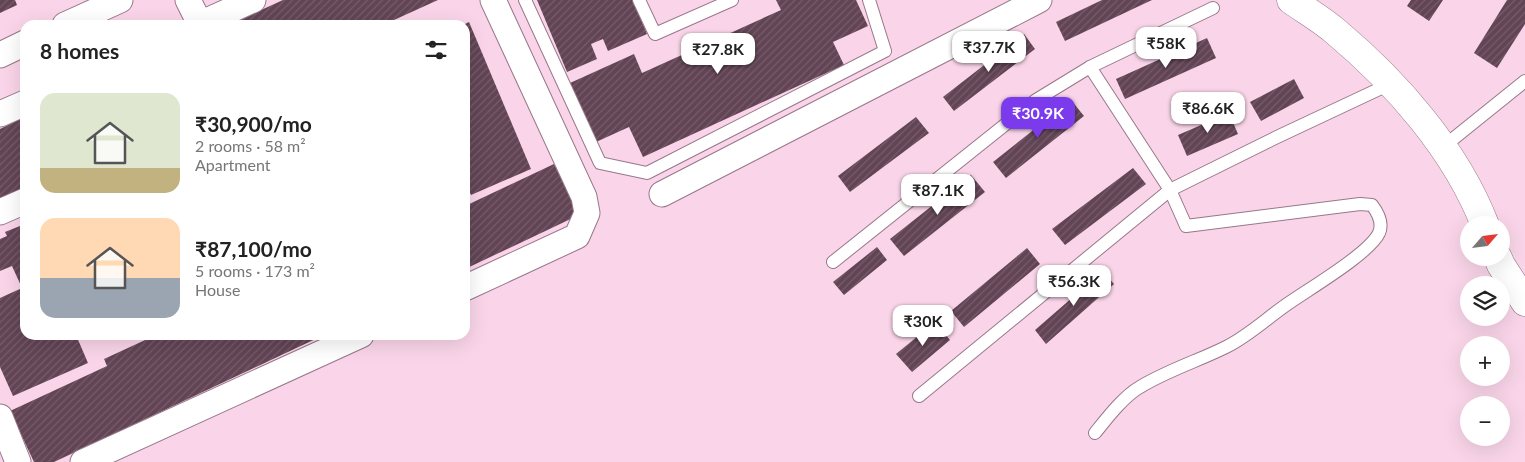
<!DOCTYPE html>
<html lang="en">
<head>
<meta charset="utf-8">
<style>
	:root { --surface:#fff; --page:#f6f6f6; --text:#222; --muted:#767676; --accent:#7c3aed }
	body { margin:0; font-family:Lato,sans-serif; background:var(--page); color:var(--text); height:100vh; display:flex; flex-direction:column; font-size:19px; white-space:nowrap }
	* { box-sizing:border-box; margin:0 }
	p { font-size:16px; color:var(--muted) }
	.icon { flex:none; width:28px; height:28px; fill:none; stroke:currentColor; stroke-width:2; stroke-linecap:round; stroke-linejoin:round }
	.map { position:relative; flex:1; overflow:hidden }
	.side { position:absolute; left:20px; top:20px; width:450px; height:320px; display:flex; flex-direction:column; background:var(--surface); border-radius:15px; box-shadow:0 5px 20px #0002 }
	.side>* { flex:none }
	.needle { width:32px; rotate:62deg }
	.buttons { position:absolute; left:1460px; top:216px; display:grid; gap:10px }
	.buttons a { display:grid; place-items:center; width:50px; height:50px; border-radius:50%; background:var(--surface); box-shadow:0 5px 20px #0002; font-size:25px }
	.price { position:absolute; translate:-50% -42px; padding:0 11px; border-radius:10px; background:#fff; color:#222; font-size:16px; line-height:32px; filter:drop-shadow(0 1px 2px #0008) }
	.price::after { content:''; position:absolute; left:50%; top:30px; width:15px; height:11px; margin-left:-8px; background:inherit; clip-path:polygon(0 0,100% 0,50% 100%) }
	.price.selected { background:var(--accent); color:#fff }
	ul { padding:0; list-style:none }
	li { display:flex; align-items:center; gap:15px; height:125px; padding:0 20px }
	li span { display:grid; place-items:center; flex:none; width:140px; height:100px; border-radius:15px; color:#555 }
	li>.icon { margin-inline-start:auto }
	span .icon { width:60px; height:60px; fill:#fffc; stroke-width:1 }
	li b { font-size:21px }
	h2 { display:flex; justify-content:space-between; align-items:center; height:60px; padding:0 20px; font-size:21px }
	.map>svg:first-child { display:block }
	.building { fill:url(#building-hatch) }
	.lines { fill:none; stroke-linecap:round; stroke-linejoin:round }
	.service-casing { stroke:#987789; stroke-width:14 }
	.minor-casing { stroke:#987789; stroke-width:27 }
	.secondary-casing { stroke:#987789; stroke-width:29 }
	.service { stroke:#fff; stroke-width:12 }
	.minor { stroke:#fff; stroke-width:25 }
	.secondary { stroke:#fff; stroke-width:28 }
</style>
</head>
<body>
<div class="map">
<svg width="1525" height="462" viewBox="0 0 1525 462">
	<defs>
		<pattern id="building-hatch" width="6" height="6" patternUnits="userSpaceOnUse" patternTransform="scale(1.25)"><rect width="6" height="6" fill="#624455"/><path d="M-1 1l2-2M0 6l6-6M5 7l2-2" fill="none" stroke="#755d6b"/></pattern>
	</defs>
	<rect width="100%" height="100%" fill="#fad5e9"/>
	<g class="building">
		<polygon points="0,0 15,0 17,5 0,13"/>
		<polygon points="283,0 438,0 383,25 228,25"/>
		<polygon points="537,0 633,0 647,34 608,51 603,39 591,44 597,59 567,72"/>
		<polygon points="776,0 856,0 868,26 833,42 844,65 643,157 629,127 596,142 570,83 634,54 642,73 781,10"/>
		<polygon points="1102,0 1152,0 1065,41 1056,22"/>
		<polygon points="1411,0 1443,0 1429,21 1407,6"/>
		<polygon points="1507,0 1525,0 1525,24 1497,68 1474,53"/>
		<polygon points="469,22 531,169 471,195 465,182 465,24"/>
		<polygon points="1024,34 1035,49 954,111 943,97"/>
		<polygon points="1207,38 1216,58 1125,99 1116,79"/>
		<polygon points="1294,79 1304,98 1261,121 1250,102"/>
		<polygon points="1071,100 1084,116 1006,178 993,162"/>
		<polygon points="1229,113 1238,134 1187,156 1178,135"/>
		<polygon points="25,117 25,199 17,203 12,193 0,198 0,129"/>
		<polygon points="916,117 929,133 850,192 838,176"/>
		<polygon points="554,164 579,215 465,269 465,206"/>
		<polygon points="1133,168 1146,184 1065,245 1052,229"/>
		<polygon points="971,175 985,192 904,256 890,239"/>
		<polygon points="25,224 25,335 76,335 88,363 13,396 0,367 0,298 22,288 12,266 0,271 0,239 7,236 5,232"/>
		<polygon points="877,247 887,260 844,295 833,282"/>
		<polygon points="1027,248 1040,264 964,327 951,311"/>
		<polygon points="1103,271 1114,284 1046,344 1035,330"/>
		<polygon points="935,322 950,340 912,372 896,354"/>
		<polygon points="156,335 324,335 54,462 34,462 10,411 107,366 104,359"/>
	</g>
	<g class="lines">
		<g class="service-casing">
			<g id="service">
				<polyline points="525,0 600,163 647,173 885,51 869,0"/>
				<polyline points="639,0 655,34 732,0"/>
				<polyline points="1443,147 1525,81"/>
				<polyline points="833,262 1036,100 1090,67"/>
				<polyline points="919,396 1170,190 1277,137 1392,83"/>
				<path d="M1095,433C1107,418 1124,396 1140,387C1168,370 1198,361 1226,347C1248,336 1266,319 1286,305C1307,290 1369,254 1379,233C1383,224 1378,213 1372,205L1360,204L1186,226L1170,190L1090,67L1213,8"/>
			</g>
		</g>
		<g class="minor-casing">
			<g id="minor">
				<polyline points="188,0 200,24 253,0"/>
				<polyline points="65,25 120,0"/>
				<polyline points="0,55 25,43"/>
				<polyline points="0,114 25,103"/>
				<polyline points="662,194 1039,0"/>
				<polyline points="0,212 25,201"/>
				<polyline points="465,288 577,236 587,213 584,197 493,0"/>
				<polyline points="0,417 18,462"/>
				<polyline points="83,462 361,335"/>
			</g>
		</g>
		<g class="secondary-casing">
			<g id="secondary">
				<path d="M1291,0C1305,10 1321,19 1335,31C1396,82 1456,150 1485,225"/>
				<polyline points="1498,258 1501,265 1525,302"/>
			</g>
		</g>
		<use href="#service" class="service"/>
		<use href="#minor" class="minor"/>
		<use href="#secondary" class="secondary"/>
	</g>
</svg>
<div class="buttons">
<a><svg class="needle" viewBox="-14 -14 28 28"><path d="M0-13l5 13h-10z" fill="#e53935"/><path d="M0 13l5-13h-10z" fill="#767676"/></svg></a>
<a><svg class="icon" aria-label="layers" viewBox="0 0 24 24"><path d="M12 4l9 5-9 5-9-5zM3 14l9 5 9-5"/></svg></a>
<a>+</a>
<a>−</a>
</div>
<b class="price" style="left:1166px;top:69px">₹58K</b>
<b class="price" style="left:989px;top:73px">₹37.7K</b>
<b class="price" style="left:718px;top:75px">₹27.8K</b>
<b class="price" style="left:1208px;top:134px">₹86.6K</b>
<b class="price selected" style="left:1038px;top:139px">₹30.9K</b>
<b class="price" style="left:938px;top:216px">₹87.1K</b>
<b class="price" style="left:1074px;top:307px">₹56.3K</b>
<b class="price" style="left:923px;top:347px">₹30K</b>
<section class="side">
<h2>8 homes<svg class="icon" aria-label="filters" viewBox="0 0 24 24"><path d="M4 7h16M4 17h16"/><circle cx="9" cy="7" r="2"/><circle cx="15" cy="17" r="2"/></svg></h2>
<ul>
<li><span style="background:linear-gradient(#dfe7d0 75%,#c2b280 0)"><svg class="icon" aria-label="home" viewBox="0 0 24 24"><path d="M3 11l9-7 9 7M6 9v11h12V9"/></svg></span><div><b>₹30,900/mo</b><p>2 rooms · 58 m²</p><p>Apartment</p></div></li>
<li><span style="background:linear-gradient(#ffd9b3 60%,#9aa5b1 0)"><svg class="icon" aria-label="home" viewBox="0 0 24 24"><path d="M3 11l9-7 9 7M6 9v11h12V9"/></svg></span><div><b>₹87,100/mo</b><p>5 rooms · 173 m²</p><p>House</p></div></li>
</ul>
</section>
</div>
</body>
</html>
